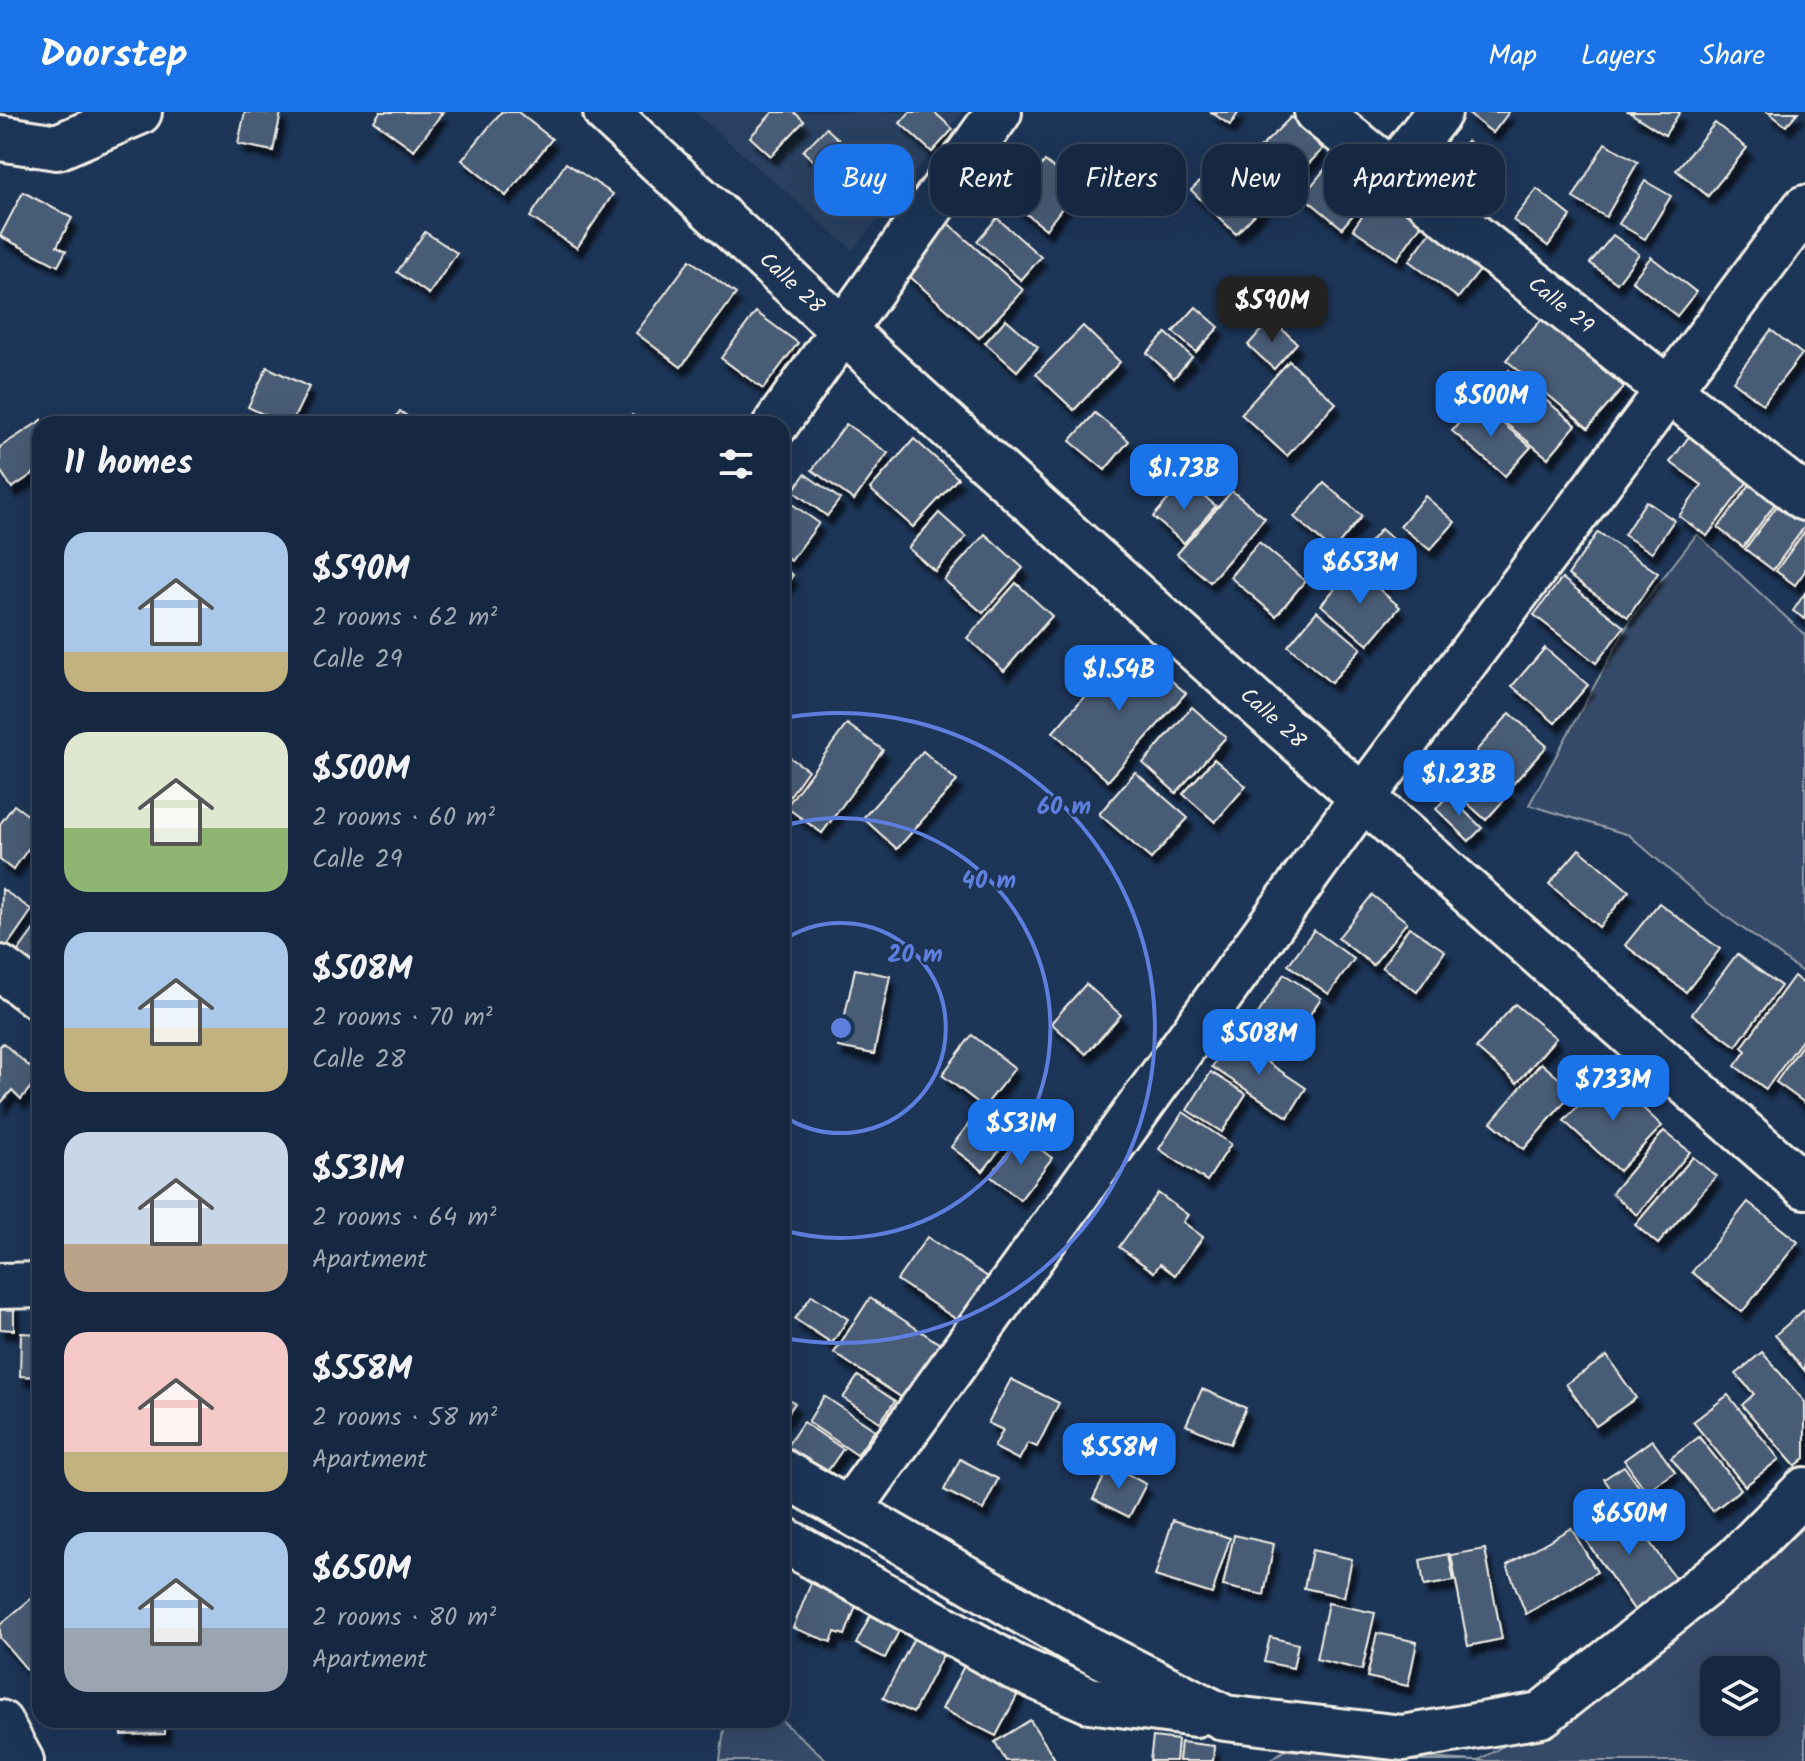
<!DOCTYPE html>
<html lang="en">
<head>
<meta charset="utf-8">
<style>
	:root { --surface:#162841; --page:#23344c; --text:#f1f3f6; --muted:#9ea6b1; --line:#35445a; --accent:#1a73e8 }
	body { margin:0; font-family:Kalam,sans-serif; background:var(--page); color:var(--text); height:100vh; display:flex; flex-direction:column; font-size:30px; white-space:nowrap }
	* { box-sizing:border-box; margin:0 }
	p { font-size:26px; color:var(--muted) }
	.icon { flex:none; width:44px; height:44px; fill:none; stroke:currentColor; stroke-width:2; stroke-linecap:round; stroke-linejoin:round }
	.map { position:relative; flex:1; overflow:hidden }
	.side { position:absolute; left:32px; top:304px; width:758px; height:1312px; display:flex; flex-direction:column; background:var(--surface); border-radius:24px; box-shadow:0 8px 32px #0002,0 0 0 2px var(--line) }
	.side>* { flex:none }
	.top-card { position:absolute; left:814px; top:32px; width:760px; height:72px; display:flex; gap:16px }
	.fabs { position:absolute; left:1700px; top:1544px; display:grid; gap:16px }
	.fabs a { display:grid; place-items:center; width:80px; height:80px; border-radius:16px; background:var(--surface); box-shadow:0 8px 32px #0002,0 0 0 2px var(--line); font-size:40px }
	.price { position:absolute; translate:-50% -68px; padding:0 18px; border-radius:16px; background:var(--accent); color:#fff; font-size:26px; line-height:52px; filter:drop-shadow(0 2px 4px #0008) }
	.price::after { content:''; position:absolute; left:50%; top:48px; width:24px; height:18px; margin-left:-12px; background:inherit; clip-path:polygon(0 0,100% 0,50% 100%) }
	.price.active { background:#222; color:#fff }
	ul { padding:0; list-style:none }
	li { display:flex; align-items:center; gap:24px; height:200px; padding:0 32px }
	li span { display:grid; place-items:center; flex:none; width:224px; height:160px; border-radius:24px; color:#555 }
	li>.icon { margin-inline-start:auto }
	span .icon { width:96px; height:96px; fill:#fffc; stroke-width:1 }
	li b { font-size:34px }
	h2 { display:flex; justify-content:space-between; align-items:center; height:96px; padding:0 32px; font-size:34px }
	.chip { padding:0 28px; border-radius:24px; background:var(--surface); box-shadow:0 8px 32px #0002,0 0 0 2px var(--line); font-size:28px; line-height:72px }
	.chip.active { background:var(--accent); color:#fff }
	header { display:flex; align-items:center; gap:48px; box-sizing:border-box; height:112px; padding:0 40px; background:var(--accent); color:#fff }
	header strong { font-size:38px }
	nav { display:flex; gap:44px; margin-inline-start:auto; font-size:28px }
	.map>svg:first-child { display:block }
	.built { fill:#2a4060 }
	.green { fill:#354a67; stroke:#949ea8; stroke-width:2; fill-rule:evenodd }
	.building { fill:#485b74; stroke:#f4f1e8; stroke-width:2; filter:url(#shadow) }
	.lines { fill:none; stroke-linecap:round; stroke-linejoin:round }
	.minor-casing { stroke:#f4f1e8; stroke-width:50 }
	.minor { stroke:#1d3557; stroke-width:44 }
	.ring { fill:none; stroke:#5e7fdd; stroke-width:4 }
	.labels { text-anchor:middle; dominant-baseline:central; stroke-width:6; stroke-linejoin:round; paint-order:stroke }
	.street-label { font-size:22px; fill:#f4f1e8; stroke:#1d3557 }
	.centre { fill:#5e7fdd; stroke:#1d3557; stroke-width:4 }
	.ring-label { font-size:24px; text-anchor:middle; font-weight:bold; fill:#5e7fdd; stroke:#1d3557; stroke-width:6; stroke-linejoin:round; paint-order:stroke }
</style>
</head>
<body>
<header>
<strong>Doorstep</strong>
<nav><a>Map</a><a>Layers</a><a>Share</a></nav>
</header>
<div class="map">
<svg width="1805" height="1649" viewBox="0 0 1805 1649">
	<defs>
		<filter id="shadow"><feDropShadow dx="5" dy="9" stdDeviation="2" flood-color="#0009"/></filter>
	</defs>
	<rect width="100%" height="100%" fill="#1d3557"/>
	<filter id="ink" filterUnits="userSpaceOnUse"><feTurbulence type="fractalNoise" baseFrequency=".0125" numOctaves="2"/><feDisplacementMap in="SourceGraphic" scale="16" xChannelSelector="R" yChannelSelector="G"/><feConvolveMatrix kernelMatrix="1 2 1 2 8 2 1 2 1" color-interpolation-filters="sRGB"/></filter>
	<g filter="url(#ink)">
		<polygon class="built" points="694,0 963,0 853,138"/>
		<g class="green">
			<polygon points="1697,422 1805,523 1805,862 1705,789 1629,723 1529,693 1631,507"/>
			<path d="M1805,1414V1649H1268L1285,1638L1477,1649L1644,1553ZM1714,1558H1766V1610H1714Z"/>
			<polygon points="725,1608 781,1608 828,1649 720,1649"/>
		</g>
		<g class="building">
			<polygon points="245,0 281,1 273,39 238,32"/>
			<polygon points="380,0 443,0 414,38 374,9"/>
			<polygon points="501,0 518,0 552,27 506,84 462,48"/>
			<polygon points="773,0 794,0 804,9 771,44 750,25"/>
			<polygon points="910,0 934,0 953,17 932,40 900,11"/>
			<polygon points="1211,0 1239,0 1230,13"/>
			<polygon points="1466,0 1509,0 1493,21"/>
			<polygon points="1629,0 1680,0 1665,23"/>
			<polygon points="1768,0 1798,0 1786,14"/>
			<polygon points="1291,5 1323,37 1269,92 1236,60"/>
			<polygon points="1715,11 1747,36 1708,84 1676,58"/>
			<polygon points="826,16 844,32 821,56 803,39"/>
			<polygon points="1467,29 1499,52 1474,84 1443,60"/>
			<polygon points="1605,31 1638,50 1606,105 1573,86"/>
			<polygon points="1045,49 1078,75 1046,117 1012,91"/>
			<polygon points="1345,49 1377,74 1342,116 1303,84 1329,52 1338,59"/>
			<polygon points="566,51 613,82 577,136 530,105"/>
			<polygon points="1219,51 1263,94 1236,122 1191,78"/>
			<polygon points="1645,69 1671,84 1645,127 1619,112"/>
			<polygon points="1537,77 1571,104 1548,134 1513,108"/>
			<polygon points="23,80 72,106 57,134 66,139 58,154 0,124"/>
			<polygon points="1379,80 1423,110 1397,147 1353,117"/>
			<polygon points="942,106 1023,178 979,226 899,155"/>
			<polygon points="997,106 1041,145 1021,168 977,129"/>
			<polygon points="1435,114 1485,152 1458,186 1409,149"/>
			<polygon points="425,120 457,141 429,182 397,160"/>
			<polygon points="1613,123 1639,142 1617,171 1590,151"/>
			<polygon points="1651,145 1696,180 1677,204 1632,169"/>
			<polygon points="690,148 736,182 681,255 636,221"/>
			<polygon points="1196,195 1219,215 1196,240 1173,220"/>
			<polygon points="756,200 798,231 763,277 721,246"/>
			<polygon points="1006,207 1038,235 1017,259 985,231"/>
			<polygon points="1271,207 1297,231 1274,257 1248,233"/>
			<polygon points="1542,207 1624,275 1588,316 1506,248"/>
			<polygon points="1083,214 1120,250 1074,298 1036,262"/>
			<polygon points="1771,218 1802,242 1763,292 1733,269"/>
			<polygon points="1166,221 1192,245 1174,266 1147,241"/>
			<polygon points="1289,249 1336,291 1287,344 1241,302"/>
			<polygon points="267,255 309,275 291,312 283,312 248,295"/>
			<polygon points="1509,258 1576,313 1548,346 1481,291"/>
			<polygon points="1477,290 1531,335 1505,364 1452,319"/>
			<polygon points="400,299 418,312 391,312"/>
			<polygon points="1095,301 1129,329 1105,358 1070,329"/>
			<polygon points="632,303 645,312 626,312"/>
			<polygon points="42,308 40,357 12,376 0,358 0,335"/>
			<polygon points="846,312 888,341 854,388 812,358"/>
			<polygon points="1694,318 1754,361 1707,424 1679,404 1702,373 1670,350"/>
			<polygon points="914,327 958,366 913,415 870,377"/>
			<polygon points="805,362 840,387 827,404 793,379"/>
			<polygon points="1757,363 1783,381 1743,435 1718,416"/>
			<polygon points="1185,368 1216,394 1184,431 1153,405"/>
			<polygon points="1324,371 1362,404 1333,439 1294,405"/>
			<polygon points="1232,379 1265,406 1210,470 1177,442"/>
			<polygon points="1425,384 1455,410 1430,438 1400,414"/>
			<polygon points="782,385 819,411 791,449 782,443"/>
			<polygon points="1783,386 1805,402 1805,414 1773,458 1745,437"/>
			<polygon points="1646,389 1674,408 1652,441 1624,423"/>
			<polygon points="939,401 966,425 935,459 908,436"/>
			<polygon points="1381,417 1409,441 1381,474 1353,450"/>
			<polygon points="1805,419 1805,459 1795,473 1776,459"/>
			<polygon points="1598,420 1658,461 1628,505 1568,463"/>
			<polygon points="985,422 1023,456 983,501 944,468"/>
			<polygon points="1259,430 1305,469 1276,504 1230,465"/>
			<polygon points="782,455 793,463 782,479"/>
			<polygon points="1353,455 1400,495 1368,533 1321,493"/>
			<polygon points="1562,466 1624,515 1596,551 1534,503"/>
			<polygon points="1016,471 1052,504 1004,559 967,526"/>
			<polygon points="1805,481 1805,507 1793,499"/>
			<polygon points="1317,499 1361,536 1331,571 1288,534"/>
			<polygon points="1130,533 1186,581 1108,669 1053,620"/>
			<polygon points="1545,536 1588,573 1555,611 1512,574"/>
			<polygon points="1192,595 1226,625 1176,681 1143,651"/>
			<polygon points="1510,601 1547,634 1513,672 1476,639"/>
			<polygon points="847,612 883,638 822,721 786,695"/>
			<polygon points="923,639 957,669 897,737 863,706"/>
			<polygon points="782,640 808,658 782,695"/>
			<polygon points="1473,646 1511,680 1486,708 1448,674"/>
			<polygon points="1214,647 1246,674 1215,710 1183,682"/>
			<polygon points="1135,660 1188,706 1151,747 1099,702"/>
			<polygon points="1448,683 1482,716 1469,729 1436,697"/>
			<polygon points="14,693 40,712 40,720 13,758 0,748 0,712"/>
			<polygon points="1579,737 1629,779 1599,815 1549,772"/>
			<polygon points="2,777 32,798 5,837 0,833"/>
			<polygon points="1372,783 1407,810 1373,853 1338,826"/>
			<polygon points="1659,791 1720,837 1686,880 1625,833"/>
			<polygon points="40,809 40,866 13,846"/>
			<polygon points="1409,815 1445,839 1417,880 1382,855"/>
			<polygon points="1314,818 1354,847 1329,882 1288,853"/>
			<polygon points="1737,842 1781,874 1736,934 1692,902"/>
			<polygon points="855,857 890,864 874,942 838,935"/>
			<polygon points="1284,862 1321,886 1288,935 1252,911"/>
			<polygon points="1794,864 1805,873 1805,924 1766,977 1735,954 1746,939 1742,935"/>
			<polygon points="1086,872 1121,903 1086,942 1051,911"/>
			<polygon points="1515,892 1556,926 1517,971 1476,936"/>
			<polygon points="972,923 1015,956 984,995 942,963"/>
			<polygon points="1231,926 1306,976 1288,1005 1212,955"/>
			<polygon points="1805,929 1805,991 1776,970"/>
			<polygon points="3,931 40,964 21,987 12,978 0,992 0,934"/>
			<polygon points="1541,951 1574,979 1524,1037 1491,1010"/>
			<polygon points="1211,960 1246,982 1222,1020 1187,998"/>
			<polygon points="1608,963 1662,1014 1619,1059 1564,1009"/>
			<polygon points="980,997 1012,1022 983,1059 951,1035"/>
			<polygon points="1183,1000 1231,1032 1207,1069 1159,1037"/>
			<polygon points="1664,1019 1690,1040 1637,1103 1612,1081"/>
			<polygon points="1022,1023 1052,1046 1020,1088 990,1064"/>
			<polygon points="1693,1045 1716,1064 1658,1132 1635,1113"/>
			<polygon points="1158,1081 1188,1103 1183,1110 1203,1125 1175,1163 1160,1152 1154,1160 1119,1135"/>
			<polygon points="1748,1090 1798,1130 1742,1200 1692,1160"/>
			<polygon points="927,1125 988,1165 959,1209 897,1168"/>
			<polygon points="812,1183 848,1207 832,1231 795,1207"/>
			<polygon points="870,1186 940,1232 904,1287 834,1241"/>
			<polygon points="0,1190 14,1190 14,1218 0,1217"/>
			<polygon points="1805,1197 1805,1259 1775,1223"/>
			<polygon points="21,1221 40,1222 40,1265 20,1264"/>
			<polygon points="1762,1240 1805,1290 1805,1346 1795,1354 1742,1293 1754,1282 1736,1262"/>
			<polygon points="1607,1244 1636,1286 1596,1314 1566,1272"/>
			<polygon points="858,1264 895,1289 880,1310 843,1286"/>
			<polygon points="1011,1267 1059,1291 1037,1335 1028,1331 1019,1348 994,1335 1003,1318 988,1311"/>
			<polygon points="1202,1277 1246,1296 1230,1332 1186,1313"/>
			<polygon points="782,1282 795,1291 782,1310"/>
			<polygon points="1728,1283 1779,1347 1745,1374 1693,1310"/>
			<polygon points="824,1284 875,1318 857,1343 808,1310"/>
			<polygon points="803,1310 843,1337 827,1360 787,1334"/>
			<polygon points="1699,1325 1741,1377 1713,1399 1671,1346"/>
			<polygon points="1652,1328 1675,1360 1646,1379 1624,1348"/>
			<polygon points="960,1347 998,1367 983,1398 944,1378"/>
			<polygon points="1110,1353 1146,1372 1129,1405 1093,1387"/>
			<polygon points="1624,1354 1640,1376 1620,1390 1604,1367"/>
			<polygon points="1622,1391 1677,1469 1635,1499 1580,1420"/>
			<polygon points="1173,1408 1230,1426 1212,1482 1155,1464"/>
			<polygon points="1571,1416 1597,1460 1526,1502 1507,1453"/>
			<polygon points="1234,1423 1274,1432 1264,1483 1223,1474"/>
			<polygon points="1485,1437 1502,1527 1468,1534 1451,1443"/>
			<polygon points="1312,1438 1352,1447 1344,1485 1304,1476"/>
			<polygon points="1449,1442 1454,1469 1424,1474 1420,1448"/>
			<polygon points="811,1471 858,1489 845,1523 835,1520 831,1530 793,1516"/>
			<polygon points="40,1479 40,1573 0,1526 0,1513"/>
			<polygon points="1328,1491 1375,1501 1362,1558 1316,1547"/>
			<polygon points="873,1498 902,1513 885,1546 856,1532"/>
			<polygon points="1377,1521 1417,1530 1408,1574 1367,1565"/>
			<polygon points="1270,1525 1298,1532 1293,1556 1264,1550"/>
			<polygon points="914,1526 944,1541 913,1601 883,1586"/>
			<polygon points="967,1548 1021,1576 996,1624 942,1597"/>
			<polygon points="122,1608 165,1608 165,1622 122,1623"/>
			<polygon points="1030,1608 1055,1647 1006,1649 995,1630"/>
			<polygon points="1153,1625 1178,1628 1176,1649 1150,1649"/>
			<polygon points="1181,1630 1214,1634 1213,1649 1179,1649"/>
		</g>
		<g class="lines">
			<g class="minor-casing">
				<g id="minor">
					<path d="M606,0C999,365 1400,722 1805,1074"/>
					<polyline points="1317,0 1805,386"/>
					<polyline points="0,26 57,35 139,0"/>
					<polyline points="1392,60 1439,0"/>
					<polyline points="776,312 999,0"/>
					<polyline points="0,856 40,886"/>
					<polyline points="0,1174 40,1173"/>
					<polyline points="782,1360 1081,1533 1225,1606 1403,1626 1541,1603 1736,1448 1805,1378"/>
					<polyline points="849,1398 1361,688 1805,96"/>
					<polyline points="782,1427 1014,1555 1089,1588 1195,1602"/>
					<polyline points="0,1611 21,1649"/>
				</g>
			</g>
			<use href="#minor" class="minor"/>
		</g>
	</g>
	<g class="ring">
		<path d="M782 829A105 105 0 1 1 782 1003"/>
		<path d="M783 714A210 210 0 1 1 783 1118"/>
		<path d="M784 606A315 315 0 1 1 784 1226"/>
	</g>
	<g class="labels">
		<g class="street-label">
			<text transform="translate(791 172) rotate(43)">Calle 28</text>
			<text transform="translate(1560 194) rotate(39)">Calle 29</text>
			<text transform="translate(1272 607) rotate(42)">Calle 28</text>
		</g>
	</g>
	<circle cx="841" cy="916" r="12" class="centre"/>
	<g class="ring-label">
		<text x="1064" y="702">60 m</text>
		<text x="989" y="776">40 m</text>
		<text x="915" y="850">20 m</text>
	</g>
</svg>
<div class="fabs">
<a><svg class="icon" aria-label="layers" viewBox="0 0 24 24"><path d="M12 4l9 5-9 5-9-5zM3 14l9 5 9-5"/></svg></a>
</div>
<b class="price active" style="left:1272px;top:232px">$590M</b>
<b class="price" style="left:1491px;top:327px">$500M</b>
<b class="price" style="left:1184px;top:400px">$1.73B</b>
<b class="price" style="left:1360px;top:494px">$653M</b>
<b class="price" style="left:1119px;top:601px">$1.54B</b>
<b class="price" style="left:1459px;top:706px">$1.23B</b>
<b class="price" style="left:1259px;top:965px">$508M</b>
<b class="price" style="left:1613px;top:1011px">$733M</b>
<b class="price" style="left:1021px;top:1055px">$531M</b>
<b class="price" style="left:1119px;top:1379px">$558M</b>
<b class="price" style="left:1629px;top:1445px">$650M</b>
<div class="top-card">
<a class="chip active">Buy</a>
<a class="chip">Rent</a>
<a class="chip">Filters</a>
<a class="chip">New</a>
<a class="chip">Apartment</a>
</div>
<section class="side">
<h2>11 homes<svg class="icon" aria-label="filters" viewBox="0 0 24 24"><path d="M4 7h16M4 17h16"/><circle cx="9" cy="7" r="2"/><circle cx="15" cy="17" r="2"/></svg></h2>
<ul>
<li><span style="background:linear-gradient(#a9c7e8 75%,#c2b280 0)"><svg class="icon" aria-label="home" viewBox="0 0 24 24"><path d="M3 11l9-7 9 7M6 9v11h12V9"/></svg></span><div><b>$590M</b><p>2 rooms · 62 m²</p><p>Calle 29</p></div></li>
<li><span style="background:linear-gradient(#dfe7d0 60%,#8fb573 0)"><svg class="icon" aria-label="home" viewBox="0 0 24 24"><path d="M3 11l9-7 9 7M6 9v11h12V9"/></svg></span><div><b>$500M</b><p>2 rooms · 60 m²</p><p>Calle 29</p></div></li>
<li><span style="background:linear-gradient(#a9c7e8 60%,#c2b280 0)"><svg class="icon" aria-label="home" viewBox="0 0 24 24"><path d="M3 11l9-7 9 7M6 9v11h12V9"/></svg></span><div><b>$508M</b><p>2 rooms · 70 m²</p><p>Calle 28</p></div></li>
<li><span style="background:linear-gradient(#c9d6e8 70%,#b9a48a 0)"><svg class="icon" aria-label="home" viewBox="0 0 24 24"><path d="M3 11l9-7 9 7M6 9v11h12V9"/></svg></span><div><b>$531M</b><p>2 rooms · 64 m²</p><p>Apartment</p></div></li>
<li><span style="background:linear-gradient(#f6c9c9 75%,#c2b280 0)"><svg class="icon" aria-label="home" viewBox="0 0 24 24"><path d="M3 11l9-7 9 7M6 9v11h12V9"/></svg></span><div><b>$558M</b><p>2 rooms · 58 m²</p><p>Apartment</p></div></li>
<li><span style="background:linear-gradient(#a9c7e8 60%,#9aa5b1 0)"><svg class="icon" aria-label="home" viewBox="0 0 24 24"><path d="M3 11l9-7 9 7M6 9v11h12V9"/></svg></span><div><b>$650M</b><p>2 rooms · 80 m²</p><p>Apartment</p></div></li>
</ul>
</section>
</div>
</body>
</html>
